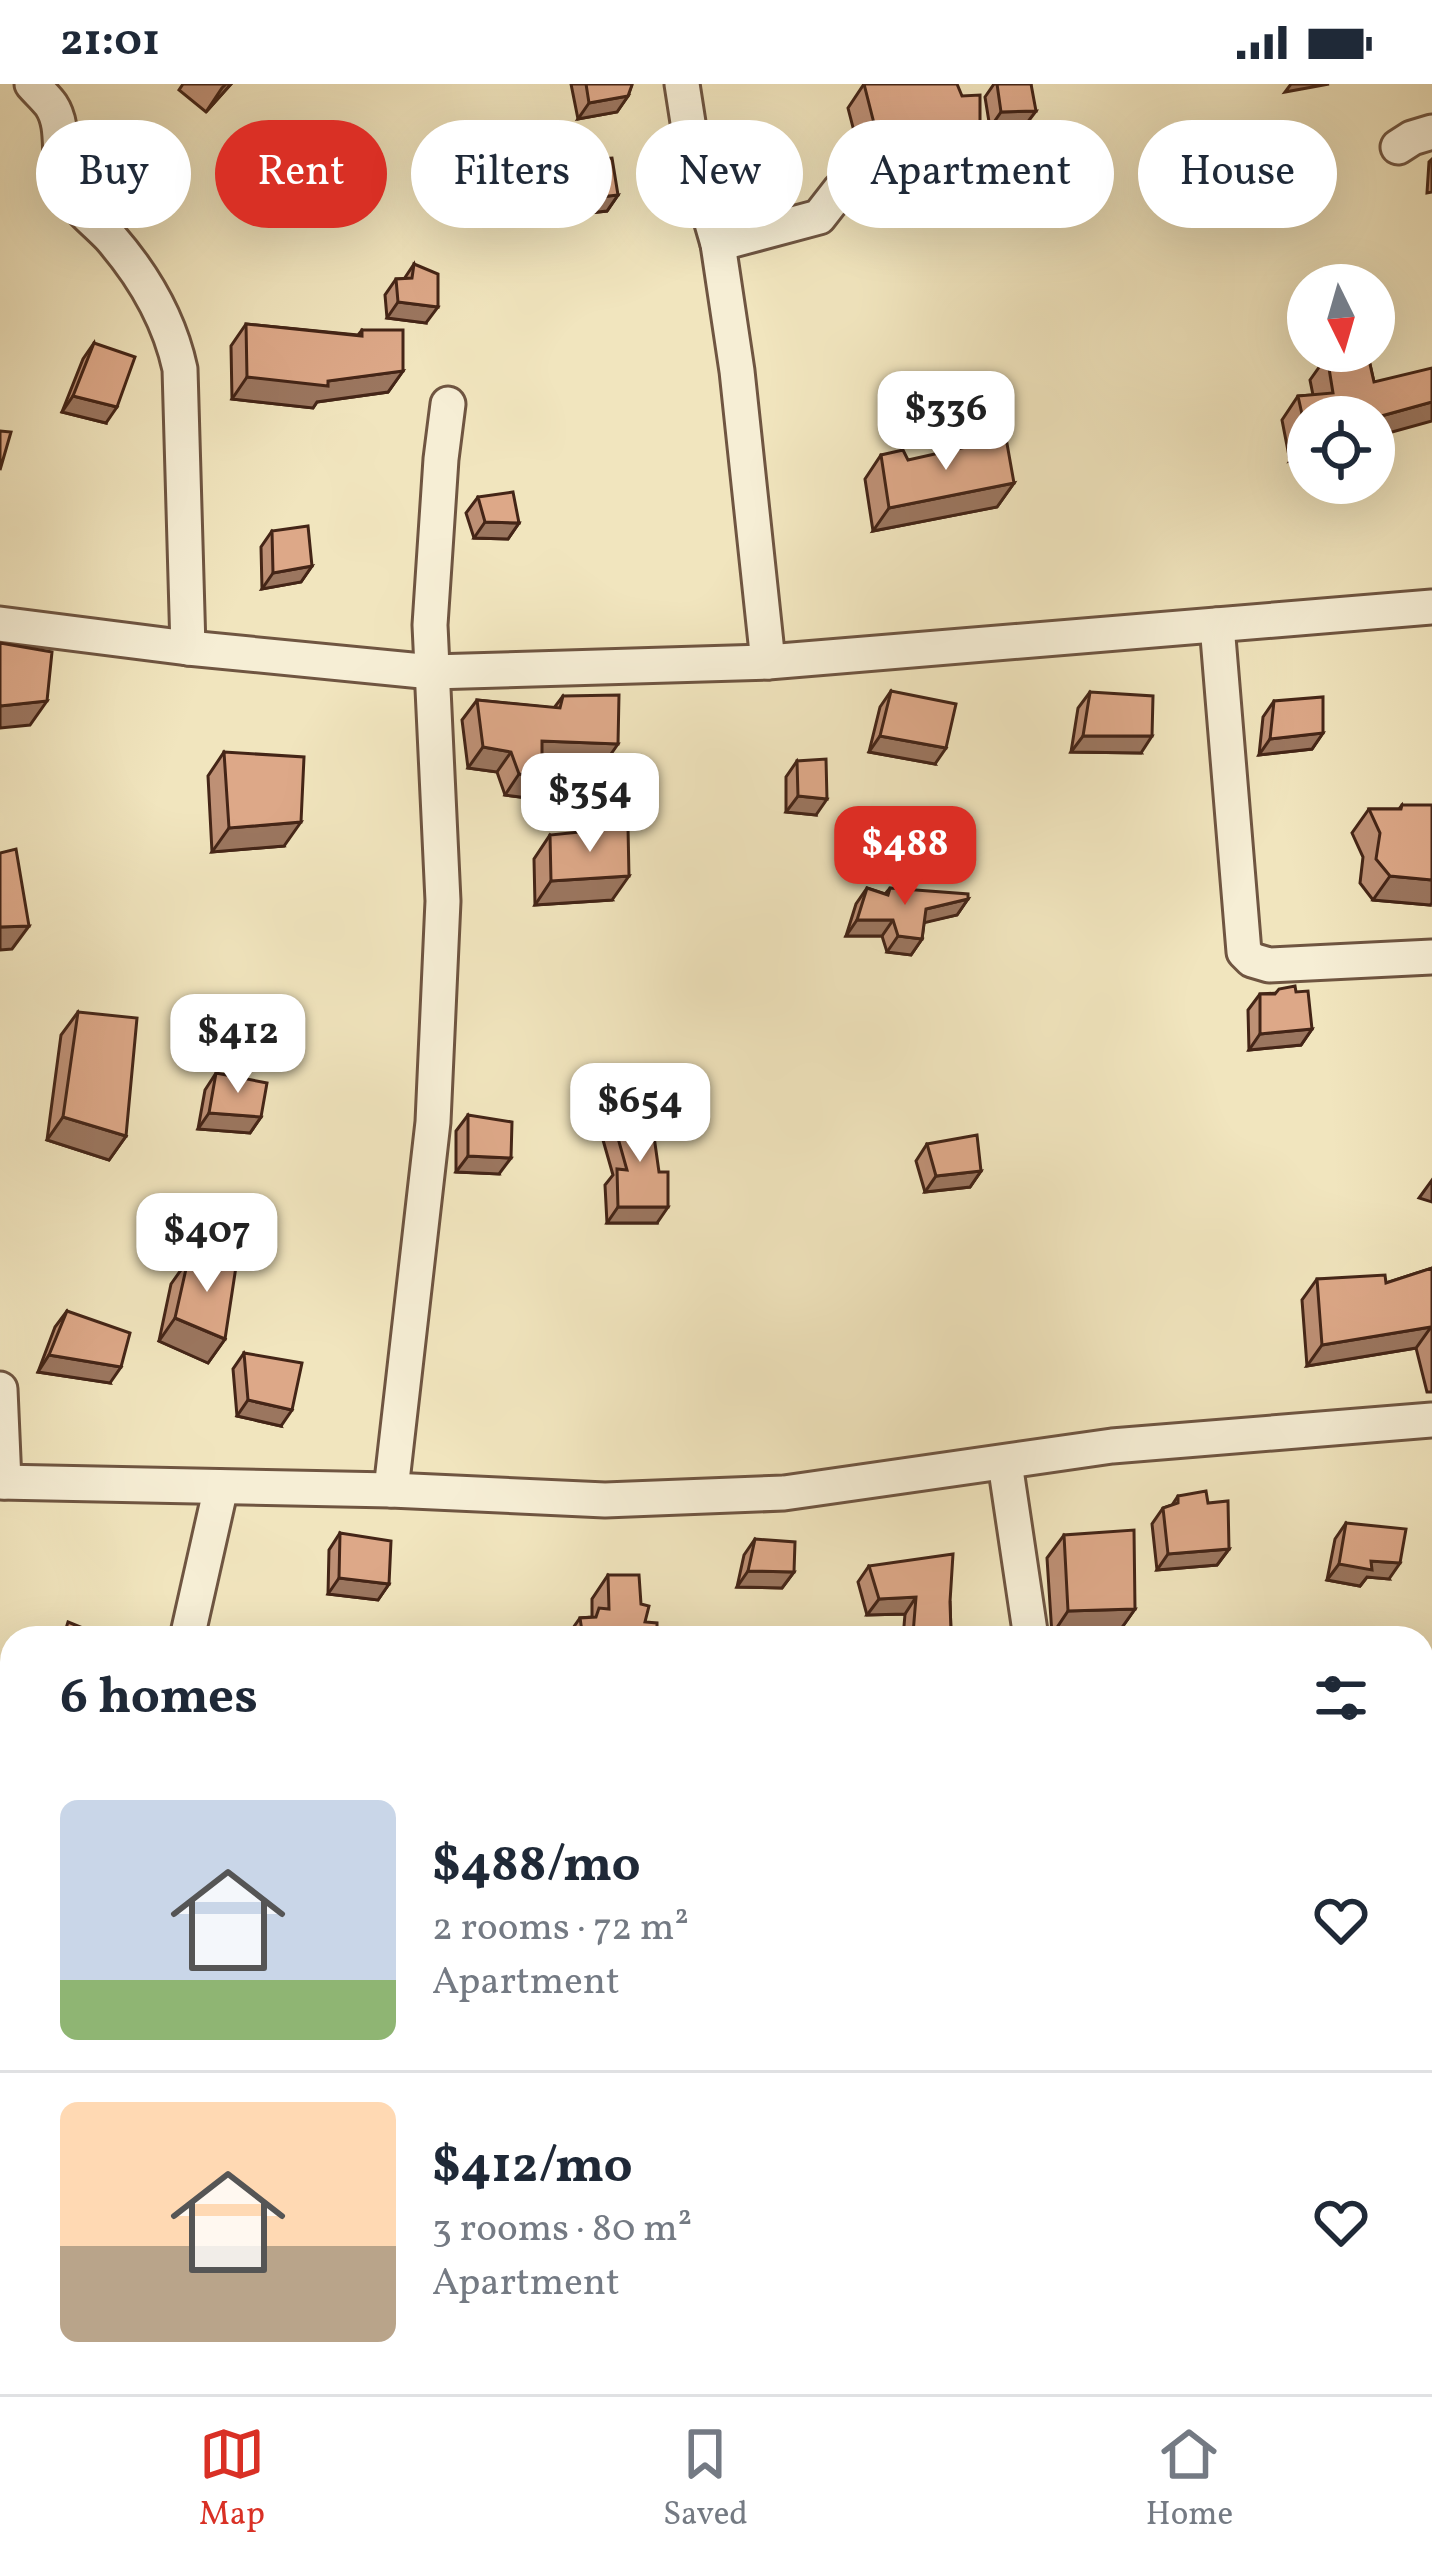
<!DOCTYPE html>
<html lang="en">
<head>
<meta charset="utf-8">
<style>
	:root { --surface:#fff; --page:#f2f2f3; --text:#1f2937; --muted:#747a83; --line:#e0e1e3; --accent:#d93025 }
	body { margin:0; font-family:Vollkorn,serif; background:var(--page); color:var(--text); height:100vh; display:flex; flex-direction:column; font-size:45px; white-space:nowrap }
	* { box-sizing:border-box; margin:0 }
	p { font-size:39px; color:var(--muted) }
	.icon { flex:none; width:66px; height:66px; fill:none; stroke:currentColor; stroke-width:2; stroke-linecap:round; stroke-linejoin:round }
	.map { position:relative; flex:1; overflow:hidden }
	.side { position:absolute; left:0px; top:1542px; width:1434px; height:768px; display:flex; flex-direction:column; background:var(--surface); border-radius:36px 36px 0 0; box-shadow:0 12px 48px #0002 }
	.side>* { flex:none }
	.banner { position:absolute; left:36px; top:36px; width:1362px; height:108px; display:flex; gap:24px }
	.needle { width:78px; rotate:175deg }
	.controls { position:absolute; left:1287px; top:180px; display:grid; gap:24px }
	.controls a { display:grid; place-items:center; width:108px; height:108px; border-radius:50%; background:var(--surface); box-shadow:0 12px 48px #0002; font-size:60px }
	.price { position:absolute; translate:-50% -102px; padding:0 27px; border-radius:24px; background:#fff; color:#222; font-size:39px; line-height:78px; filter:drop-shadow(0 3px 6px #0008) }
	.price::after { content:''; position:absolute; left:50%; top:72px; width:36px; height:27px; margin-left:-18px; background:inherit; clip-path:polygon(0 0,100% 0,50% 100%) }
	.price.selected { background:var(--accent); color:#fff }
	ul { padding:0; list-style:none }
	li { display:flex; align-items:center; gap:36px; height:300px; padding:0 60px }
	li+li { border-top:3px solid var(--line) }
	li span { display:grid; place-items:center; flex:none; width:336px; height:240px; border-radius:18px; color:#555 }
	li>.icon { margin-inline-start:auto }
	span .icon { width:144px; height:144px; fill:#fffc; stroke-width:1 }
	li b { font-size:51px }
	h2 { display:flex; justify-content:space-between; align-items:center; height:144px; padding:0 60px; font-size:51px }
	.chip { padding:0 42px; border-radius:54px; background:var(--surface); box-shadow:0 12px 48px #0002; font-size:42px; line-height:108px }
	.chip.selected { background:var(--accent); color:#fff }
	.status { display:flex; justify-content:space-between; align-items:center; height:84px; padding:0 60px; background:var(--surface); direction:ltr }
	.status svg { height:33px; fill:currentColor }
	.menu { display:flex; justify-content:space-around; align-items:center; height:168px; border-top:3px solid var(--line); background:var(--surface); font-size:33px; color:var(--muted) }
	.menu a { display:grid; justify-items:center; gap:6px }
	.menu .selected { color:var(--accent) }
	.map>svg:first-child { display:block }
	.lines { fill:none; stroke-linecap:round; stroke-linejoin:round }
	.minor-casing { stroke:#6f5541; stroke-width:39 }
	.minor { stroke:#f6eed5; stroke-width:33 }
	.wall { fill:#be9075; stroke:#442517; stroke-width:3 }
	.shaded-wall { fill:#9b765f; stroke:#442517; stroke-width:3 }
	.building { fill:#dda888; stroke:#442517; stroke-width:3 }
</style>
</head>
<body>
<div class="status"><b>21:01</b><svg viewBox="0 0 49 12"><path d="M0 12V9h3v3zM5 12V6h3v6zM10 12V3h3v9zM15 12V0h3v12zM26 1h20v11H26zM47 4h2v5h-2z"/></svg></div>
<div class="map">
<svg width="1432" height="2310" viewBox="0 0 1432 2310">
	<rect width="100%" height="100%" fill="#f1e5be"/>
	<filter id="stains"><feTurbulence type="fractalNoise" baseFrequency=".00167" numOctaves="4"/><feColorMatrix values="0 0 0 0 .2 0 0 0 0 .09 0 0 0 0 .02 0 0 0 .5 -.17"/></filter>
	<radialGradient id="worn" r=".72"><stop offset=".6" stop-color="#630" stop-opacity="0"/><stop offset="1" stop-color="#630" stop-opacity=".3"/></radialGradient>
	<g class="lines">
		<g class="minor-casing">
			<g id="minor">
				<path d="M32,0C38,7 46,14 51,21C67,45 55,78 67,104C76,124 95,137 110,153C144,192 169,234 180,285L188,564"/>
				<polyline points="682,0 694,77 718,160 737,287 768,578"/>
				<polyline points="1398,63 1412,54 1432,48"/>
				<polyline points="718,160 819,133 840,106"/>
				<polyline points="0,540 188,564 432,588 768,578 1432,523"/>
				<polyline points="1217,541 1244,868 1252,876 1269,881 1432,873"/>
				<polyline points="0,1305 4,1398"/>
				<polyline points="1005,1379 1031,1554"/>
				<polyline points="0,1398 391,1406 605,1416 784,1409 1112,1362 1432,1336"/>
				<polyline points="391,1406 433,1038 443,817 430,541 441,375 448,320"/>
				<polyline points="187,1554 221,1403"/>
				<polyline points="0,1789 12,1791"/>
				<polyline points="1422,2042 1432,2040"/>
				<polyline points="0,2123 12,2124"/>
				<polyline points="26,2310 27,2298"/>
				<polyline points="514,2310 514,2298"/>
			</g>
		</g>
		<use href="#minor" class="minor"/>
	</g>
	<g class="wall">
		<polygon points="183,0 231,0 206,28 179,6"/>
		<polygon points="571,0 632,0 628,12 617,28 578,35"/>
		<polygon points="864,0 962,12 980,46 963,70 943,74 934,87 905,91 899,83 864,86 848,24"/>
		<polygon points="994,0 1031,0 1024,43 990,44 985,13"/>
		<polygon points="1432,75 1432,108 1427,109 1429,78"/>
		<polygon points="571,77 618,111 607,127 562,132 555,115 560,93"/>
		<polygon points="414,180 426,239 387,234 385,211 396,195 404,195"/>
		<polygon points="246,240 358,251 362,246 403,287 388,308 317,318 313,324 232,315 231,262"/>
		<polygon points="94,259 106,339 62,328 83,275"/>
		<polygon points="1335,267 1367,267 1374,298 1308,372 1290,377 1282,336 1298,312 1313,311 1310,296 1327,272 1332,272"/>
		<polygon points="881,371 908,376 1014,399 997,423 873,447 865,395"/>
		<polygon points="478,413 519,439 508,455 474,454 466,429"/>
		<polygon points="272,447 312,482 301,498 262,505 261,463"/>
		<polygon points="891,607 935,680 869,668 880,623"/>
		<polygon points="1090,608 1141,669 1071,668 1078,624"/>
		<polygon points="563,612 604,680 542,678 528,714 505,711 497,688 468,684 462,636 477,616 554,624"/>
		<polygon points="1274,617 1323,649 1312,665 1259,671 1263,633"/>
		<polygon points="224,668 284,762 212,768 208,692"/>
		<polygon points="797,677 816,731 786,728 786,693"/>
		<polygon points="1402,721 1430,821 1373,816 1360,799 1363,773 1352,749 1369,725 1399,725"/>
		<polygon points="550,751 612,816 535,821 534,775"/>
		<polygon points="867,804 885,810 890,804 968,815 957,831 924,838 922,855 911,871 887,868 882,852 846,852 856,820"/>
		<polygon points="1296,908 1312,945 1301,961 1249,966 1248,926 1260,910"/>
		<polygon points="78,928 126,1052 109,1076 47,1056 61,951"/>
		<polygon points="216,989 261,1033 250,1049 198,1045 205,1006"/>
		<polygon points="468,1031 499,1090 456,1088 456,1047"/>
		<polygon points="612,1033 657,1139 607,1139 605,1101 613,1091 601,1049"/>
		<polygon points="927,1060 981,1087 970,1103 925,1108 916,1077"/>
		<polygon points="188,1176 225,1255 208,1279 159,1257 171,1200"/>
		<polygon points="1432,1184 1432,1308 1427,1308 1416,1264 1307,1282 1302,1216 1317,1195 1386,1199"/>
		<polygon points="67,1227 110,1299 38,1288 55,1243"/>
		<polygon points="244,1269 281,1342 237,1332 233,1285"/>
		<polygon points="1178,1412 1208,1419 1229,1465 1217,1481 1157,1486 1152,1440 1163,1424 1172,1421"/>
		<polygon points="1346,1439 1389,1495 1367,1493 1360,1502 1327,1496 1335,1455"/>
		<polygon points="340,1449 389,1500 378,1516 328,1510 329,1466"/>
		<polygon points="1064,1451 1135,1525 1118,1549 1052,1551 1047,1474"/>
		<polygon points="755,1455 794,1488 782,1504 737,1503 744,1471"/>
		<polygon points="869,1482 950,1518 951,1548 947,1554 903,1554 905,1530 867,1531 858,1498"/>
		<polygon points="608,1491 641,1520 645,1538 657,1554 566,1554 580,1534 592,1533 592,1515"/>
		<polygon points="12,1688 12,1726 1,1724"/>
		<polygon points="74,2298 205,2298 203,2310 75,2310"/>
	</g>
	<g class="shaded-wall">
		<polygon points="226,0 231,0 206,28 222,4"/>
		<polygon points="1291,0 1329,0 1285,8"/>
		<polygon points="628,12 617,28 578,35 589,19"/>
		<polygon points="1036,27 1024,43 990,44 1001,28"/>
		<polygon points="980,46 963,70 943,74 934,87 905,91 922,68 949,53"/>
		<polygon points="916,60 899,83 864,86 880,63"/>
		<polygon points="618,111 607,127 562,132 573,116"/>
		<polygon points="398,218 438,223 426,239 387,234"/>
		<polygon points="403,287 388,308 317,318 313,324 232,315 247,293 328,297"/>
		<polygon points="73,312 117,323 106,339 62,328"/>
		<polygon points="1432,318 1432,337 1374,353 1374,334"/>
		<polygon points="1307,353 1308,353 1308,372 1290,377"/>
		<polygon points="1014,399 997,423 873,447 889,424"/>
		<polygon points="485,438 519,439 508,455 474,454"/>
		<polygon points="312,482 301,498 262,505 273,489"/>
		<polygon points="47,617 30,641 0,644 0,622"/>
		<polygon points="1323,649 1312,665 1259,671 1270,655"/>
		<polygon points="880,652 946,664 935,680 869,668"/>
		<polygon points="1083,652 1152,652 1141,669 1071,668"/>
		<polygon points="542,657 618,660 604,680 528,677"/>
		<polygon points="483,663 511,668 497,688 468,684"/>
		<polygon points="519,690 542,693 528,714 505,711"/>
		<polygon points="798,712 827,715 816,731 786,728"/>
		<polygon points="301,738 284,762 212,768 229,744"/>
		<polygon points="629,792 612,816 535,821 551,797"/>
		<polygon points="1390,792 1432,796 1432,819 1430,821 1373,816"/>
		<polygon points="968,815 957,831 915,841 926,825"/>
		<polygon points="857,836 893,836 882,852 846,852"/>
		<polygon points="29,842 12,865 0,866 0,843"/>
		<polygon points="898,852 922,855 911,871 887,868"/>
		<polygon points="1312,945 1301,961 1249,966 1260,950"/>
		<polygon points="209,1029 261,1033 250,1049 198,1045"/>
		<polygon points="63,1033 126,1052 109,1076 47,1056"/>
		<polygon points="468,1072 511,1074 499,1090 456,1088"/>
		<polygon points="981,1087 970,1103 925,1108 936,1092"/>
		<polygon points="1432,1096 1432,1118 1419,1114"/>
		<polygon points="618,1123 668,1123 657,1139 607,1139"/>
		<polygon points="175,1234 225,1255 208,1279 159,1257"/>
		<polygon points="1431,1243 1416,1264 1307,1282 1322,1261"/>
		<polygon points="49,1271 121,1283 110,1299 38,1288"/>
		<polygon points="248,1316 292,1326 281,1342 237,1332"/>
		<polygon points="1229,1465 1217,1481 1157,1486 1168,1470"/>
		<polygon points="1371,1477 1400,1479 1389,1495 1367,1493 1360,1502 1327,1496 1339,1480"/>
		<polygon points="748,1487 794,1488 782,1504 737,1503"/>
		<polygon points="339,1494 389,1500 378,1516 328,1510"/>
		<polygon points="916,1513 905,1530 867,1531 879,1515"/>
		<polygon points="1135,1525 1118,1549 1052,1551 1068,1527"/>
		<polygon points="951,1548 947,1554 910,1554 913,1550"/>
		<polygon points="12,1708 12,1726 1,1724"/>
		<polygon points="1422,1893 1432,1894 1432,1900 1425,1910 1422,1910"/>
	</g>
	<g class="building">
		<polygon points="586,0 632,0 632,1 628,12 589,19"/>
		<polygon points="864,0 957,0 962,12 980,11 980,46 949,53 950,63 922,68 916,60 880,63"/>
		<polygon points="997,0 1031,0 1036,27 1001,28"/>
		<polygon points="612,74 618,111 573,116 566,99 571,77"/>
		<polygon points="414,180 438,190 438,223 398,218 396,195 412,194"/>
		<polygon points="246,240 362,252 362,246 403,246 403,287 328,297 328,302 247,293"/>
		<polygon points="94,259 135,273 117,323 73,312"/>
		<polygon points="1342,267 1367,267 1374,298 1432,284 1432,318 1374,334 1308,333 1307,353 1298,312 1333,309 1327,272 1342,270"/>
		<polygon points="0,347 11,348 0,386"/>
		<polygon points="1006,354 1014,399 889,424 881,371 903,366 908,376"/>
		<polygon points="513,408 519,439 485,438 478,413"/>
		<polygon points="308,442 312,482 273,489 272,447"/>
		<polygon points="0,559 52,568 47,617 0,622"/>
		<polygon points="891,607 956,620 946,664 880,652"/>
		<polygon points="1090,608 1153,612 1152,652 1083,652"/>
		<polygon points="619,611 618,660 542,657 542,693 519,690 511,668 483,663 477,616 560,624 563,612"/>
		<polygon points="1323,613 1323,649 1270,655 1274,617"/>
		<polygon points="224,668 304,673 301,738 229,744"/>
		<polygon points="826,675 827,715 798,712 797,677"/>
		<polygon points="1402,721 1432,721 1432,796 1390,792 1376,775 1380,749 1369,725 1401,725"/>
		<polygon points="628,743 629,792 551,797 550,751"/>
		<polygon points="16,765 29,842 0,843 0,769"/>
		<polygon points="867,804 888,811 890,804 968,810 968,815 926,825 922,855 898,852 893,836 857,836"/>
		<polygon points="1295,902 1296,908 1308,907 1312,945 1260,950 1260,910 1275,910 1279,905"/>
		<polygon points="78,928 137,934 126,1052 63,1033"/>
		<polygon points="216,989 267,999 261,1033 209,1029"/>
		<polygon points="468,1031 512,1038 511,1074 468,1072"/>
		<polygon points="651,1031 659,1088 668,1088 668,1123 618,1123 617,1085 627,1086 612,1033"/>
		<polygon points="977,1051 981,1087 936,1092 927,1060"/>
		<polygon points="188,1176 237,1176 225,1255 175,1234"/>
		<polygon points="1432,1184 1432,1246 1431,1243 1322,1261 1317,1195 1385,1191 1386,1199"/>
		<polygon points="67,1227 130,1249 121,1283 49,1271"/>
		<polygon points="244,1269 302,1279 292,1326 248,1316"/>
		<polygon points="1206,1407 1208,1419 1228,1417 1229,1465 1168,1470 1163,1424 1178,1419 1178,1412"/>
		<polygon points="1346,1439 1406,1445 1400,1479 1371,1477 1372,1486 1339,1480"/>
		<polygon points="1134,1446 1135,1525 1068,1527 1064,1451"/>
		<polygon points="340,1449 391,1457 389,1500 339,1494"/>
		<polygon points="755,1455 795,1458 794,1488 748,1487"/>
		<polygon points="953,1470 950,1518 951,1548 913,1550 916,1513 879,1515 869,1482"/>
		<polygon points="608,1491 639,1491 641,1520 649,1522 645,1538 657,1539 657,1554 583,1554 580,1534 596,1533 599,1524 609,1525"/>
		<polygon points="68,1538 107,1554 63,1554"/>
		<polygon points="1422,1863 1432,1865 1432,1894 1422,1893"/>
		<polygon points="87,2298 205,2298 203,2309 187,2310 89,2310"/>
	</g>
	<rect width="100%" height="100%" filter="url(#stains)"/>
	<rect width="100%" height="100%" fill="url(#worn)"/>
</svg>
<div class="controls">
<a><svg class="needle" viewBox="-14 -14 28 28"><path d="M0-13l5 13h-10z" fill="#e53935"/><path d="M0 13l5-13h-10z" fill="#747a83"/></svg></a>
<a><svg class="icon" aria-label="locate" viewBox="0 0 24 24"><circle cx="12" cy="12" r="6"/><path d="M12 2v4M12 18v4M2 12h4M18 12h4"/></svg></a>
</div>
<b class="price" style="left:946px;top:389px">$336</b>
<b class="price" style="left:590px;top:771px">$354</b>
<b class="price selected" style="left:905px;top:824px">$488</b>
<b class="price" style="left:238px;top:1012px">$412</b>
<b class="price" style="left:640px;top:1081px">$654</b>
<b class="price" style="left:207px;top:1211px">$407</b>
<div class="banner">
<a class="chip">Buy</a>
<a class="chip selected">Rent</a>
<a class="chip">Filters</a>
<a class="chip">New</a>
<a class="chip">Apartment</a>
<a class="chip">House</a>
</div>
<section class="side">
<h2>6 homes<svg class="icon" aria-label="filters" viewBox="0 0 24 24"><path d="M4 7h16M4 17h16"/><circle cx="9" cy="7" r="2"/><circle cx="15" cy="17" r="2"/></svg></h2>
<ul>
<li><span style="background:linear-gradient(#c9d6e8 75%,#8fb573 0)"><svg class="icon" aria-label="home" viewBox="0 0 24 24"><path d="M3 11l9-7 9 7M6 9v11h12V9"/></svg></span><div><b>$488/mo</b><p>2 rooms · 72 m²</p><p>Apartment</p></div><svg class="icon" aria-label="heart" viewBox="0 0 24 24"><path d="M12 20l-8-8c-3-5 5-10 8-4 3-6 11-1 8 4z"/></svg></li>
<li><span style="background:linear-gradient(#ffd9b3 60%,#b9a48a 0)"><svg class="icon" aria-label="home" viewBox="0 0 24 24"><path d="M3 11l9-7 9 7M6 9v11h12V9"/></svg></span><div><b>$412/mo</b><p>3 rooms · 80 m²</p><p>Apartment</p></div><svg class="icon" aria-label="heart" viewBox="0 0 24 24"><path d="M12 20l-8-8c-3-5 5-10 8-4 3-6 11-1 8 4z"/></svg></li>
</ul>
</section>
</div>
<nav class="menu">
<a class="selected"><svg class="icon" aria-label="map" viewBox="0 0 24 24"><path d="M3 6l6-2 6 2 6-2v14l-6 2-6-2-6 2zM9 4v14M15 6v14"/></svg>Map</a>
<a><svg class="icon" aria-label="saved" viewBox="0 0 24 24"><path d="M7 4h10v16l-5-4-5 4z"/></svg>Saved</a>
<a><svg class="icon" aria-label="home" viewBox="0 0 24 24"><path d="M3 11l9-7 9 7M6 9v11h12V9"/></svg>Home</a>
</nav>
</body>
</html>
